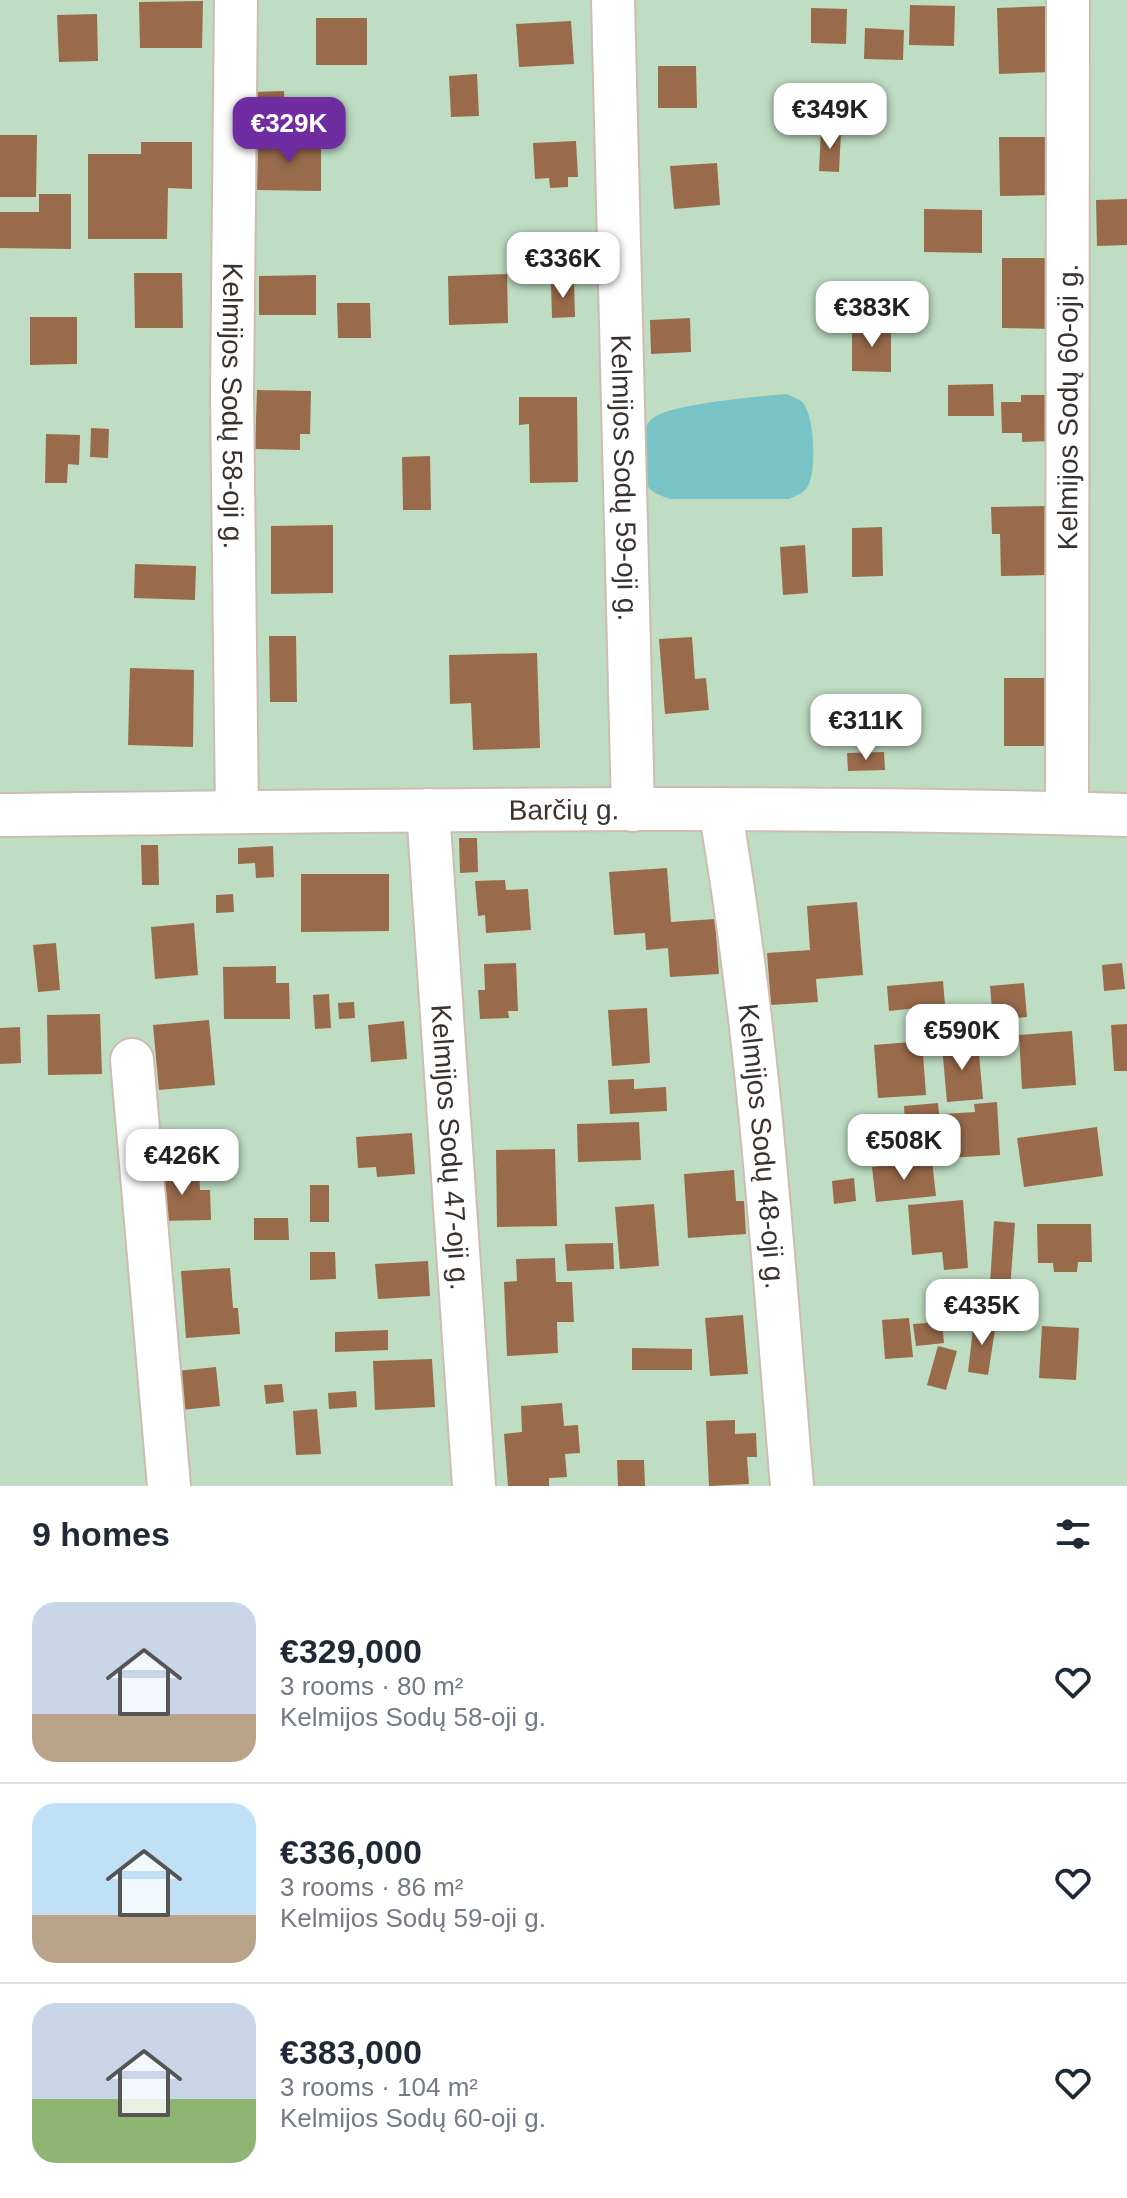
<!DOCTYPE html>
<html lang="en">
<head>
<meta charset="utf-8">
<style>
	:root { --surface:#fff; --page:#f2f2f3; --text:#1f2937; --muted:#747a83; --line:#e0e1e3; --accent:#702da1 }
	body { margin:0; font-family:Arial,sans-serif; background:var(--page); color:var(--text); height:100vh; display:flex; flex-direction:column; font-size:30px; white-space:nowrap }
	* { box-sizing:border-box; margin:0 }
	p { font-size:26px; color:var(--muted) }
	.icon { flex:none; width:44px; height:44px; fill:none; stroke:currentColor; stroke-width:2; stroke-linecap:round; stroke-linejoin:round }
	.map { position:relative; height:1486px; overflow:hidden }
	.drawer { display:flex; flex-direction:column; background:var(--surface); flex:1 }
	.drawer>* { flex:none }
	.price { position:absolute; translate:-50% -68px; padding:0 18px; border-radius:16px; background:#fff; color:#222; font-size:26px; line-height:52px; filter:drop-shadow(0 2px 4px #0008) }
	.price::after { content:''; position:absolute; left:50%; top:48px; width:24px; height:18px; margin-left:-12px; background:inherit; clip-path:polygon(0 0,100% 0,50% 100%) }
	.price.active { background:var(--accent); color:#fff }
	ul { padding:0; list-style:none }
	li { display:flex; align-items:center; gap:24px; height:200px; padding:0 32px }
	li+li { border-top:2px solid var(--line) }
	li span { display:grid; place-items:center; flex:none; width:224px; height:160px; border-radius:24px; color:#555 }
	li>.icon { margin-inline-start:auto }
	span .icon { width:96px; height:96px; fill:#fffc; stroke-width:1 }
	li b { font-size:34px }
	h2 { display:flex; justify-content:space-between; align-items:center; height:96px; padding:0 32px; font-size:34px }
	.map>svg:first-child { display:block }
	.green { fill:#bfddc3 }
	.water { fill:#78c3c6 }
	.building { fill:#996b4b }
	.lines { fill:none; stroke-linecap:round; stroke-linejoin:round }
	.minor-casing { stroke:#cfbcb1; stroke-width:46 }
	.minor { stroke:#fff; stroke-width:42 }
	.labels { text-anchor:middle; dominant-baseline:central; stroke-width:8; stroke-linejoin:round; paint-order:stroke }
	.street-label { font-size:28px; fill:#39322e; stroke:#f7e4d8 }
</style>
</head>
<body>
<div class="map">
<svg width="1127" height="1486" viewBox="0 0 1127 1486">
	<rect width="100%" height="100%" fill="#f7e4d8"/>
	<rect class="green" x="0" y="0" width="1127" height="1486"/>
	<path class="water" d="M787,394C792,397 800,399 803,403C815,418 816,468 809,484C805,493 797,495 789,499H670C648,491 644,488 644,464C643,449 639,429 653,418C670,404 762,396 787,394Z"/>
	<g class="building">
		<polygon points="203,1 202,48 140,48 139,2"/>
		<polygon points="910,5 955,6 954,46 909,45"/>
		<polygon points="1048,6 1050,72 999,74 997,8"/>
		<polygon points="811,8 847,9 846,44 811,43"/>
		<polygon points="97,14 98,61 59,62 57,15"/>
		<rect x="316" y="18" width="51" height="47"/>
		<polygon points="571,21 574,64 519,67 516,24"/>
		<polygon points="865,28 904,30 903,60 864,59"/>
		<polygon points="658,66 696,66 697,108 658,108"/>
		<polygon points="477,74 479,116 451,117 449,76"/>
		<polygon points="284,91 285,120 252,121 252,92"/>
		<polygon points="821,130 841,131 839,172 819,171"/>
		<polygon points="0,135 37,135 36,197 0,197"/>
		<polygon points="999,137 1051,137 1052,195 1000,196"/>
		<polygon points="258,139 321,139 321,191 257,190"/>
		<polygon points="576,141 578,177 568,177 568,187 550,188 549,178 535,179 533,143"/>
		<polygon points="141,142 192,142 192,189 168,188 167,239 88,239 88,154 141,154"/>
		<polygon points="717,163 720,205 674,209 670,166"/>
		<polygon points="39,194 71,194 71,249 0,248 0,212 39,212"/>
		<polygon points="1127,199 1127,245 1097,246 1096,200"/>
		<polygon points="924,209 982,210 982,253 924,252"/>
		<polygon points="1002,258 1053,258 1053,329 1002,328"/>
		<polygon points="134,273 182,273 183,328 135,328"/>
		<polygon points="507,274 508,323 449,325 448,276"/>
		<polygon points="316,275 316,315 259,315 259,276"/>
		<polygon points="574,283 575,317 552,318 551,284"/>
		<polygon points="337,303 370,303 371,338 338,338"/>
		<polygon points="30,317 77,317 77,364 30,365"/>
		<polygon points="690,318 691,352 651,354 650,320"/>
		<polygon points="852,327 891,327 891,372 852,371"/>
		<polygon points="993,384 994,416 948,416 948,385"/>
		<polygon points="257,390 311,391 310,434 300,434 300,450 255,449"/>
		<polygon points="1021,395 1051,395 1051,441 1022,442 1022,433 1002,433 1001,402 1021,402"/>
		<polygon points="519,397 577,397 578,482 530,483 529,424 519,425"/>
		<polygon points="91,428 109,429 108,458 90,457"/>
		<polygon points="46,434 80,435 79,465 68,464 67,483 45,483"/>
		<polygon points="430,456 431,510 403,510 402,457"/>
		<polygon points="1046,506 1047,575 1001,576 1000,534 992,534 991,507"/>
		<polygon points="333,525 333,593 271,594 271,526"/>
		<polygon points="882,527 883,576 852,577 852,528"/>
		<polygon points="805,545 808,593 783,595 780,547"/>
		<polygon points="135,564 196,566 195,600 134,598"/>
		<polygon points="269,636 296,636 297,702 270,702"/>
		<polygon points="692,637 695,679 706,678 709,710 665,714 659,639"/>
		<polygon points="537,653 540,748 473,750 471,703 450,704 449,655"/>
		<polygon points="130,668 194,670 193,747 128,745"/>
		<rect x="1004" y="678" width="41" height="68"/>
		<polygon points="884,752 885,770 848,771 847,753"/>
		<polygon points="459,838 477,838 478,872 460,873"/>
		<polygon points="141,845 158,845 159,885 142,885"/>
		<polygon points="273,846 274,877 256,878 255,863 238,864 238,848"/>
		<polygon points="667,868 671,922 715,919 719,974 670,977 668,948 646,950 645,933 614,935 609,872"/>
		<polygon points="301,874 389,874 389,931 301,932"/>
		<polygon points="505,880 506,890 528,889 531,930 486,933 485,915 478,916 475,881"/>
		<polygon points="233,894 234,912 216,913 216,895"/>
		<polygon points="857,902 863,975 816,979 818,1002 771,1005 767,953 810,950 807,906"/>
		<polygon points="194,923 198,975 155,979 151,927"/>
		<polygon points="56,943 60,990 38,992 33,945"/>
		<polygon points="516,963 518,1011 508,1011 509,1018 480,1019 478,990 485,990 484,964"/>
		<polygon points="1122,963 1125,989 1104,991 1102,965"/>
		<polygon points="276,966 276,983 289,983 290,1019 224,1019 223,967"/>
		<polygon points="943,981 945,1005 889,1011 887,986"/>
		<polygon points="1024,983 1027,1017 993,1020 990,986"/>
		<polygon points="329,994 331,1028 315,1029 313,995"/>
		<polygon points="354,1002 355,1018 339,1019 338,1003"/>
		<polygon points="647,1008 650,1063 612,1066 608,1010"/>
		<polygon points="100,1014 102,1074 48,1075 47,1015"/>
		<polygon points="209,1020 215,1085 159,1090 153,1025"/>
		<polygon points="404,1021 407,1059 371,1062 368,1025"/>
		<polygon points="1127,1024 1127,1071 1114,1071 1111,1025"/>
		<polygon points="20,1027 21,1063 0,1064 0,1028"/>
		<polygon points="1072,1031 1076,1085 1022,1089 1019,1035"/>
		<polygon points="922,1041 926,1095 878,1098 874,1045"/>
		<polygon points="978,1043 983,1099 947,1102 942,1046"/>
		<polygon points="634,1079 634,1089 666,1087 667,1111 610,1114 608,1080"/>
		<polygon points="997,1102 1000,1155 946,1158 943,1114 975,1112 974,1104"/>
		<polygon points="938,1103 941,1134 906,1137 904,1106"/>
		<polygon points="639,1122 641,1160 578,1162 577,1124"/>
		<polygon points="1097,1127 1103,1176 1024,1187 1017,1138"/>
		<polygon points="412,1133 415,1174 377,1177 376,1167 358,1168 356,1137"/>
		<polygon points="555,1149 557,1226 497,1227 496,1150"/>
		<polygon points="932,1161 936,1196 876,1202 872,1167"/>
		<polygon points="199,1170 200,1190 210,1190 211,1220 158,1221 156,1171"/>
		<polygon points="734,1170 736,1201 744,1201 746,1234 688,1238 684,1174"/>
		<polygon points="854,1178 856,1201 834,1204 832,1181"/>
		<rect x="310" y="1185" width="19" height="37"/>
		<polygon points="963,1200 968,1268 944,1270 942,1252 912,1255 908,1205"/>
		<polygon points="654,1204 659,1266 620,1269 615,1207"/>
		<polygon points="254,1218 288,1218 289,1240 254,1240"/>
		<polygon points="994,1221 1015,1223 1010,1289 1025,1290 1022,1319 988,1316"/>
		<polygon points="1037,1224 1091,1224 1092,1262 1078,1262 1077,1272 1054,1272 1053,1263 1038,1263"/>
		<polygon points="613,1243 614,1269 567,1271 565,1244"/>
		<polygon points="310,1252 335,1252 336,1279 310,1280"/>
		<polygon points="555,1258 556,1282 572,1282 574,1322 557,1322 558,1353 507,1356 504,1282 517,1281 516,1259"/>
		<polygon points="428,1261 430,1296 378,1299 375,1264"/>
		<polygon points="230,1268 233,1308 238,1308 240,1334 186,1338 181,1271"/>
		<polygon points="743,1315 748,1374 710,1376 705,1318"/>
		<polygon points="909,1318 913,1357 885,1359 882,1320"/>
		<polygon points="974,1320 996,1323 988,1375 968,1372"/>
		<polygon points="942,1322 944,1343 916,1346 913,1324"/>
		<polygon points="1042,1326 1079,1328 1076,1380 1039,1378"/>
		<polygon points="388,1330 388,1350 335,1352 335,1332"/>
		<polygon points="938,1346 957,1351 946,1390 927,1385"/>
		<polygon points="632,1348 692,1349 692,1370 632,1370"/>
		<polygon points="432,1359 435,1407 375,1410 373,1361"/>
		<polygon points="216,1367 220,1406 171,1411 167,1372"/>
		<polygon points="282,1384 284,1402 266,1404 264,1385"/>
		<polygon points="356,1391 357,1407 329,1409 328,1393"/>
		<polygon points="562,1403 564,1426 578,1425 580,1453 565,1454 567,1477 549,1478 549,1486 508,1486 504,1434 522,1432 521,1406"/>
		<polygon points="317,1409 321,1454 296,1455 293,1411"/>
		<polygon points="735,1420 735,1434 756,1433 757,1457 747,1457 749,1484 709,1486 706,1421"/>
		<polygon points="617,1460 644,1460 645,1486 618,1486"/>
	</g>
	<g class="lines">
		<g class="minor-casing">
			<g id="minor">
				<path id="s1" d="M236,0L232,395L237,812"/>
				<path id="s2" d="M613,0L633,810"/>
				<path id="s3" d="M720,809C759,1033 773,1260 792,1486"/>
				<path id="s4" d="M428,810L474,1486"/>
				<path id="s5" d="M1067,813L1068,0"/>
				<path id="s6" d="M0,815C376,811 751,804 1127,815"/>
				<polyline points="132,1060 169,1486"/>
			</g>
		</g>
		<use href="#minor" class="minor"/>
	</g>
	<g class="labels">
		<g class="street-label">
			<text stroke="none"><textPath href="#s1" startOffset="406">Kelmijos Sodų 58-oji g.</textPath></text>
			<text stroke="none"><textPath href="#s5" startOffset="406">Kelmijos Sodų 60-oji g.</textPath></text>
			<text stroke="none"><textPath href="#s2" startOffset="478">Kelmijos Sodų 59-oji g.</textPath></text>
			<text stroke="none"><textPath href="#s6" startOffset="564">Barčių g.</textPath></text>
			<text stroke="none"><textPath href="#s3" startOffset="340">Kelmijos Sodų 48-oji g.</textPath></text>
			<text stroke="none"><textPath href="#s4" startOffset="338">Kelmijos Sodų 47-oji g.</textPath></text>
		</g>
	</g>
</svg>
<b class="price" style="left:830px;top:151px">€349K</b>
<b class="price active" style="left:289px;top:165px">€329K</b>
<b class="price" style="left:563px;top:300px">€336K</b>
<b class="price" style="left:872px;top:349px">€383K</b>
<b class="price" style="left:866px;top:762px">€311K</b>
<b class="price" style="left:962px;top:1072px">€590K</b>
<b class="price" style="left:904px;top:1182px">€508K</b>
<b class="price" style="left:182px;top:1197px">€426K</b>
<b class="price" style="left:982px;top:1347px">€435K</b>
</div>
<section class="drawer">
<h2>9 homes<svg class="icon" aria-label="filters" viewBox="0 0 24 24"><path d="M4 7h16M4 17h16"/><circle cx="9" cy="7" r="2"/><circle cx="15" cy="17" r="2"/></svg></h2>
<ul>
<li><span style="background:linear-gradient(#c9d6e8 70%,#b9a48a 0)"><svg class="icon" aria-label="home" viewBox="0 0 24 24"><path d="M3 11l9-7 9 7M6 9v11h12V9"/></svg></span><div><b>€329,000</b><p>3 rooms · 80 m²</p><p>Kelmijos Sodų 58-oji g.</p></div><svg class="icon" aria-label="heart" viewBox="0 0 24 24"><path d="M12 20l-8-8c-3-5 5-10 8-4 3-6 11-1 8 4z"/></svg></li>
<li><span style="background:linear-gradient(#bfe0f5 70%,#b9a48a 0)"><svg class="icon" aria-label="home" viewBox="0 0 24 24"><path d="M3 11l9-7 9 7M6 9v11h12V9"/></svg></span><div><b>€336,000</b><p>3 rooms · 86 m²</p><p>Kelmijos Sodų 59-oji g.</p></div><svg class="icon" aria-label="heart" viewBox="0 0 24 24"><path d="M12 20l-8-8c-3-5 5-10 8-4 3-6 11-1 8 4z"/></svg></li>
<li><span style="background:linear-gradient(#c9d6e8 60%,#8fb573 0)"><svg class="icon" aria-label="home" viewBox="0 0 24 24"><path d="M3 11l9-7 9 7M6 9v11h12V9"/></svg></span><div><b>€383,000</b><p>3 rooms · 104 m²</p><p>Kelmijos Sodų 60-oji g.</p></div><svg class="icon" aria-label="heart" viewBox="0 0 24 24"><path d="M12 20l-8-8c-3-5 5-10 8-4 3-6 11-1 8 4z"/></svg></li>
</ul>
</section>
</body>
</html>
